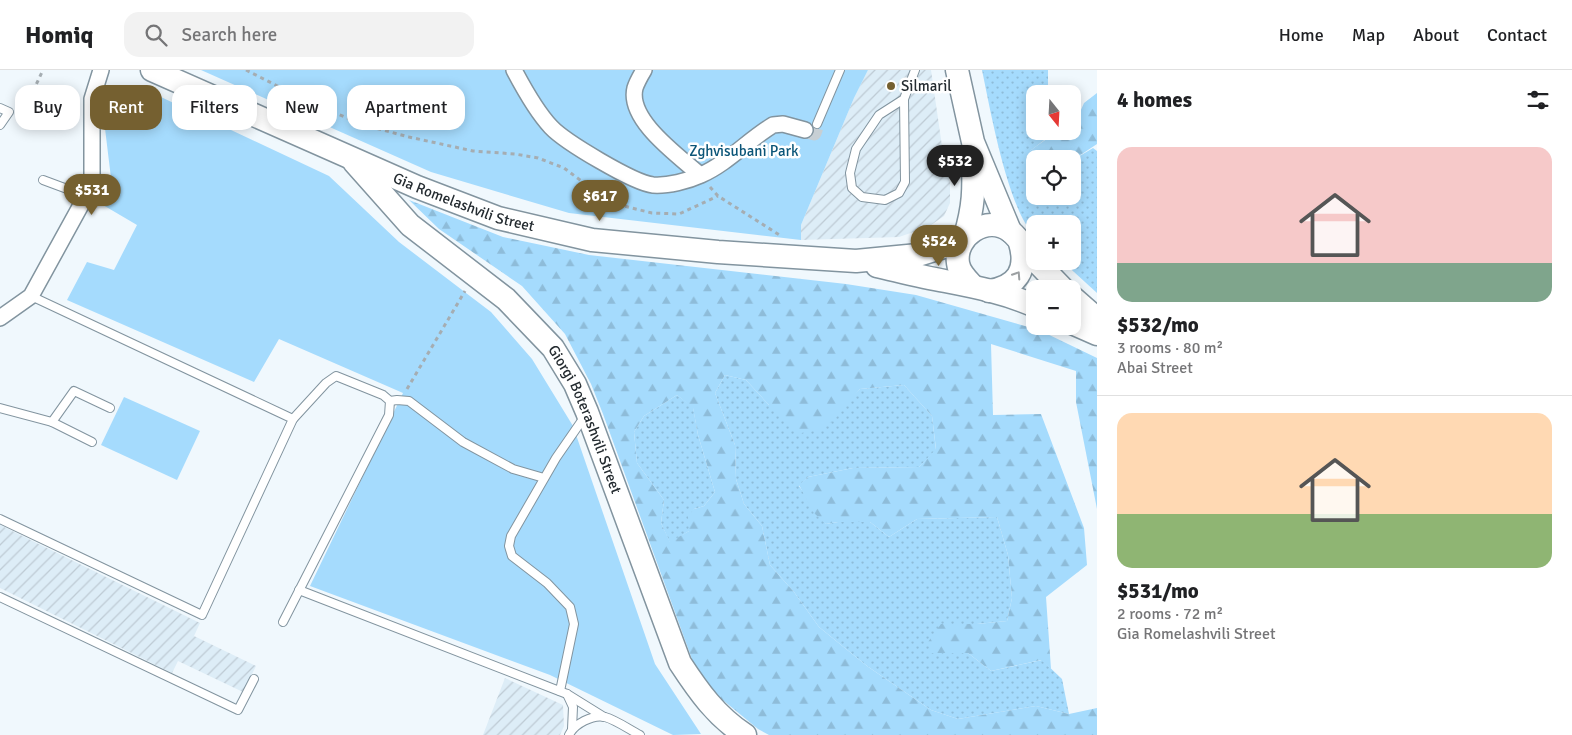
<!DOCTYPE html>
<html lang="en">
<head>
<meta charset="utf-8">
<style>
	:root { --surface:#fff; --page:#f2f2f2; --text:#202124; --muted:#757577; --line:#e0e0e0; --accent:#756030 }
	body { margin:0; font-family:Signika,sans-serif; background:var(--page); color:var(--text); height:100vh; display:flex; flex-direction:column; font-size:19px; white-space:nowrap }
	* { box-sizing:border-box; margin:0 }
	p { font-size:16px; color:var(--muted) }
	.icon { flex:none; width:28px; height:28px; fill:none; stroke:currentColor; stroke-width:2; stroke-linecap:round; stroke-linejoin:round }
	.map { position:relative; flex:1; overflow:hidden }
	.details { display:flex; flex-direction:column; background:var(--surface); width:475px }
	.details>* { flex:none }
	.top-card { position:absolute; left:15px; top:15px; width:475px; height:45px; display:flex; gap:10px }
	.needle { width:32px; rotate:162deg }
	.buttons { position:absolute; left:1026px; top:15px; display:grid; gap:10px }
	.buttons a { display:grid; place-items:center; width:55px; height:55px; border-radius:10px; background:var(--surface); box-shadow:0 2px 12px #0003; font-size:25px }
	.price { position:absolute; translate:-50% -42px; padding:0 11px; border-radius:18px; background:var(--accent); color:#fff; font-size:16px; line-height:32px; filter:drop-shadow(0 1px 2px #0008) }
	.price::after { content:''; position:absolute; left:50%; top:30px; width:15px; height:11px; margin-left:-8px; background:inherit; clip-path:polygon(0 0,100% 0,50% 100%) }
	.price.active { background:#222; color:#fff }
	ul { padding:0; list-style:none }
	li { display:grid; align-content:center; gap:10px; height:265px; padding:0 20px }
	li+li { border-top:1px solid var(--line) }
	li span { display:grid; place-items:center; height:155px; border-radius:15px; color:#555 }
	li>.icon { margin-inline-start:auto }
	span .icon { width:90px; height:90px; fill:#fffc; stroke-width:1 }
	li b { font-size:21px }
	h2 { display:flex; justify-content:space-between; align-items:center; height:60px; padding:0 20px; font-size:21px }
	.tag { padding:0 18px; border-radius:15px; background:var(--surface); box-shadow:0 2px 12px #0003; font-size:18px; line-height:45px }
	.tag.active { background:var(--accent); color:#fff }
	header { display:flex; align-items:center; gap:30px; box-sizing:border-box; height:70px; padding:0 25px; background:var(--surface); border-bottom:1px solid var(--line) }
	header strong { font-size:24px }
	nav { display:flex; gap:28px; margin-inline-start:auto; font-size:18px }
	.search { width:350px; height:45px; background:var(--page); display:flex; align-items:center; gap:12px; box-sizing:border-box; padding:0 18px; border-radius:15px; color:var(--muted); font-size:19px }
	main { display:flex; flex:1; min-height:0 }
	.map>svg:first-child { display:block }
	.industrial { fill:url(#industrial-furrows) }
	.grass { fill:url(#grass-dots) }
	.forest { fill:url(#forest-firs); fill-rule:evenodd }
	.park { fill:#a5dbfd }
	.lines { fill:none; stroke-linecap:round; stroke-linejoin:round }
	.street-tunnel { stroke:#c7cfd4; stroke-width:15; stroke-dasharray:15 8; stroke-linecap:butt }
	.lane-casing { stroke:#82949f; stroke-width:10 }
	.street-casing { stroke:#82949f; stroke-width:18 }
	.secondary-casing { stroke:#82949f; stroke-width:25 }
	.path { stroke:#a5adb2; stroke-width:3; stroke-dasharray:4 4; stroke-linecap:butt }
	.lane { stroke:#fff; stroke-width:8 }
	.street { stroke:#fff; stroke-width:15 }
	.secondary { stroke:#fff; stroke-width:22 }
	.oneway { stroke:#9ca0a2 }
	.poi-dot { fill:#756030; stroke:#fff; stroke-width:2 }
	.labels { text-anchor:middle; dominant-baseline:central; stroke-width:5; stroke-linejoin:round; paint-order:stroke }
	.poi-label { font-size:15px; fill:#242b30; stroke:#fff; text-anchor:start }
	.park-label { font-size:15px; fill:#0b5578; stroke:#fff }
	.street-label { font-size:15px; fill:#242b30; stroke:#fff }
</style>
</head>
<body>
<header>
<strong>Homiq</strong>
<div class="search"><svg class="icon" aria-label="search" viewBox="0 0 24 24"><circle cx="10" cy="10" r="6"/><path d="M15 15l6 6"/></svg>Search here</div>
<nav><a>Home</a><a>Map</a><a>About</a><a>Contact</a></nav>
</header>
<main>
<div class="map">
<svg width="1097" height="665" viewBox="0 0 1097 665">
	<defs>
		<pattern id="industrial-furrows" width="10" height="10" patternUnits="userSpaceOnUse" patternTransform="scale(1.25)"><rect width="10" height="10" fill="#ddedf7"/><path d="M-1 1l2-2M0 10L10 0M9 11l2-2" fill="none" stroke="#becbd4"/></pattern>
		<pattern id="grass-dots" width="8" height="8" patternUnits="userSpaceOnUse" patternTransform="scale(1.25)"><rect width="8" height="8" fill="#a5dbfd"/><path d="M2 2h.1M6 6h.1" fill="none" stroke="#8ebcd9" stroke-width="1.8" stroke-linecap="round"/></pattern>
		<pattern id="forest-firs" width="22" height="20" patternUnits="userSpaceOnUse" patternTransform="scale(1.25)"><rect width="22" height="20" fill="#a5dbfd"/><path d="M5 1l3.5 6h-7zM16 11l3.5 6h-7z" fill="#8ebcd9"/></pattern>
	</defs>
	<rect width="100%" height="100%" fill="#f0f8fd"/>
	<g class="industrial">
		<polygon points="868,0 931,0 944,90 950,113 950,133 944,146 928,157 899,167 801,170 801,155 854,28"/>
		<polygon points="0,455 200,553 194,566 256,596 243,622 178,591 172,603 0,518"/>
		<polygon points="505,608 563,635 564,656 560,665 483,665"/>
	</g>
	<g class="grass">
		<path d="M982,0H1048V24H1035V61H1048L1047,68L1030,81L1032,96L1035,97V126H1072L1073,90L1093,78L1097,81V223L1062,191H1072V154H1035V166C1008,141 990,38 982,0Z"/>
		<polygon points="725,305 746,310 769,335 851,328 860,319 904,315 932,346 936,380 919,397 853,398 808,407 799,416 826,454 838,452 870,452 889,467 917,449 997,447 1008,485 1012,528 1007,551 977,554 931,583 968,583 991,601 1042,590 1062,609 1069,644 1036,636 958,649 931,640 867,596 819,557 794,522 770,495 762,456 744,434 736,409 735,375 715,323"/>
		<polygon points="677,325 693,337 698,365 715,422 704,436 694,439 689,461 670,473 661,453 664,430 637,393 634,362 644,346"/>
	</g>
	<g class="forest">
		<path d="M1097,23V74L1073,90L1035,89V97H1032L1030,81C1043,71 1056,61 1072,61L1073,54L1076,51L1084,33Z"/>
		<path d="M409,130L503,167L589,185L846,214L916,225L1039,260L1097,288V439L1076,332V301L991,274L993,345L1041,344L1084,458L1087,495L1046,527L1051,599L1041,590L991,601L968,583H931L928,572L941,554H977L1007,551L1012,528L1008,485L997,447L917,449L889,467L870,452H838L826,454L814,443L799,415L808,407L853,398L919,397L936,379L932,346L904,315L860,319L834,350L819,360L801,363L769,335L746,310L725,305L715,323L735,375L736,409L744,434L762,456L770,495L794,522L819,557L867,596L931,640L958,649L1036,636L1069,644L1097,638V665H769L758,659L713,622L693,592L603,344L591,314L565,264L522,216L439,159ZM677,325L693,338L698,365L715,422L704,436L694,439L688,446L689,461L670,472L661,453L664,430L637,393L634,362L644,346Z"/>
	</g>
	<g class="park">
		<polygon points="201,0 868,0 854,28 801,155 801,170 569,143 431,102"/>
		<polygon points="146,20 329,106 399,172 491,242 532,289 573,356 655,594 701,664 673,665 550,605 310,516 403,323 279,269 254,312 67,230 87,192 114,200 137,155 103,135 111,108 103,42 122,25"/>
		<polygon points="124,327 200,361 177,410 101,375"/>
	</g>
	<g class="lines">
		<polyline class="street-tunnel" points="805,60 814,63 817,54"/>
		<g class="lane-casing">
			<g id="lane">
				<polyline points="904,29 879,45 856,79 850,103 852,118 862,127 885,130 899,123 905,112 904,29 915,0"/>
				<polyline points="0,38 9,42 0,55"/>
				<polyline points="817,54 840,0"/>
				<polyline points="43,110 86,126"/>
				<polyline points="390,331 397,330 409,331 463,372 513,399 544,408"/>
				<polyline points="0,338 52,352 92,372"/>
				<polyline points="52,352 74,321 110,338"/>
				<polyline points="0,449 202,545 293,349 31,226"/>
				<polyline points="299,520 567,624 604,647"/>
				<polyline points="0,527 238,640 254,609"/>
				<polyline points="283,552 389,345 390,331 383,325 336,306 326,313 293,349"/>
				<polyline points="560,621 574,554 570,537 547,513 512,486 509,476 511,466 556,388 585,346"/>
				<polyline points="567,624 573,637 572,659"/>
				<path d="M569,665C574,654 593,644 605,647C616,650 630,660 640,665"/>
			</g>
		</g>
		<g class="street-casing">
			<g id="street">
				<path d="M514,0C524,19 536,41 551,57C565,72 634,113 653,115C668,116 688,111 701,105C728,93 748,70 773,55L783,54L805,60"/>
				<path d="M644,0C641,5 637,12 635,18C627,50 679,86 700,105"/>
				<polyline points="0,248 31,226 92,115 92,29 101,0"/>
			</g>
		</g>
		<g class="secondary-casing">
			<g id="secondary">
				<path id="s1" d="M152,0L417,117L498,148L592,170L718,182L856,191L918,185L950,175L963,169"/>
				<polyline points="957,0 973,72 1010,161"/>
				<path id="s2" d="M354,92L410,155L506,229L553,278L575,314L587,342L680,593C699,622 716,646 745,665"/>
				<path d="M965,166C974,136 974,119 973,88"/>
				<polyline points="1036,191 1063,219"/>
				<path d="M877,196C899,201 922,207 945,211C976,217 1006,223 1035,236"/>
				<path d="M972,215C966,209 959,202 958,193C954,166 987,144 1010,161C1019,168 1027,181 1035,190"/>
				<path d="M989,221C1017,217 1028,200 1020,173"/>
				<polyline points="1072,227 1097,249"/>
				<polyline points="1072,253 1097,264"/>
			</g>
		</g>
		<g class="path">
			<polyline points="246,0 309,32 364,55 409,67 473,81 515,84 538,88 564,98 595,121 624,136 652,143 679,144 718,126"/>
			<polyline points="18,38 27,34 43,0"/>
			<polyline points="710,117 718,126 781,166"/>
			<polyline points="407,319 465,221"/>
		</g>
		<use href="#lane" class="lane"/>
		<use href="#street" class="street"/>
		<use href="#secondary" class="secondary"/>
	</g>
	<defs><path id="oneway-chevron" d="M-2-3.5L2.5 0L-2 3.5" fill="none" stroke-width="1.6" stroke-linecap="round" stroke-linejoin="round" transform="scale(1.25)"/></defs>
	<use class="oneway" href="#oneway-chevron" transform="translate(1017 205) rotate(-57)"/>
	<circle class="poi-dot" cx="891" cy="16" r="5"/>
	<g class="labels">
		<g class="poi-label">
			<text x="901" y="16">Silmaril</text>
		</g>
		<g class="park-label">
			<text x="744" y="81">Zghvisubani Park</text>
		</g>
		<g class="street-label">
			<text stroke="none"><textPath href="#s1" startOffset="339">Gia Romelashvili Street</textPath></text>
			<text stroke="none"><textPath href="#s2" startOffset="352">Giorgi Boterashvili Street</textPath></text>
		</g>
	</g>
</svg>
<div class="buttons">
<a><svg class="needle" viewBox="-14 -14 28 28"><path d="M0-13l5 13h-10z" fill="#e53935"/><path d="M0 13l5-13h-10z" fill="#757577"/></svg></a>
<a><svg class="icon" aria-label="locate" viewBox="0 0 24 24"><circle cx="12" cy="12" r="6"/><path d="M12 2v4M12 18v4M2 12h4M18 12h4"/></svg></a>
<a>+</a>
<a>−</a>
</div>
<b class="price active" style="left:955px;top:117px">$532</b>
<b class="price" style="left:92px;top:146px">$531</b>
<b class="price" style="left:600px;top:152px">$617</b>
<b class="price" style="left:939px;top:197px">$524</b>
<div class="top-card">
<a class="tag">Buy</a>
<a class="tag active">Rent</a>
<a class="tag">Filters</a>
<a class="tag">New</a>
<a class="tag">Apartment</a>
</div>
</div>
<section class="details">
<h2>4 homes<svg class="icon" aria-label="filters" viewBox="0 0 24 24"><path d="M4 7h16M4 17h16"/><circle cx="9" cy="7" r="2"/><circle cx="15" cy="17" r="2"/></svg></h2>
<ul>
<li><span style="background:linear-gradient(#f6c9c9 75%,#7fa58c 0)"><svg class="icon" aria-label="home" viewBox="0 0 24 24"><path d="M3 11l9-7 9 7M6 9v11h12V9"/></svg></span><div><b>$532/mo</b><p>3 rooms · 80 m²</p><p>Abai Street</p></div></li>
<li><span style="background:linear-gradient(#ffd9b3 65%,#8fb573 0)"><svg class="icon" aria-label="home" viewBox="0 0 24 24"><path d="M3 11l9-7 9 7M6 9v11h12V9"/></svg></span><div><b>$531/mo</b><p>2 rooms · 72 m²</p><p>Gia Romelashvili Street</p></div></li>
</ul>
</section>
</main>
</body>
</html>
